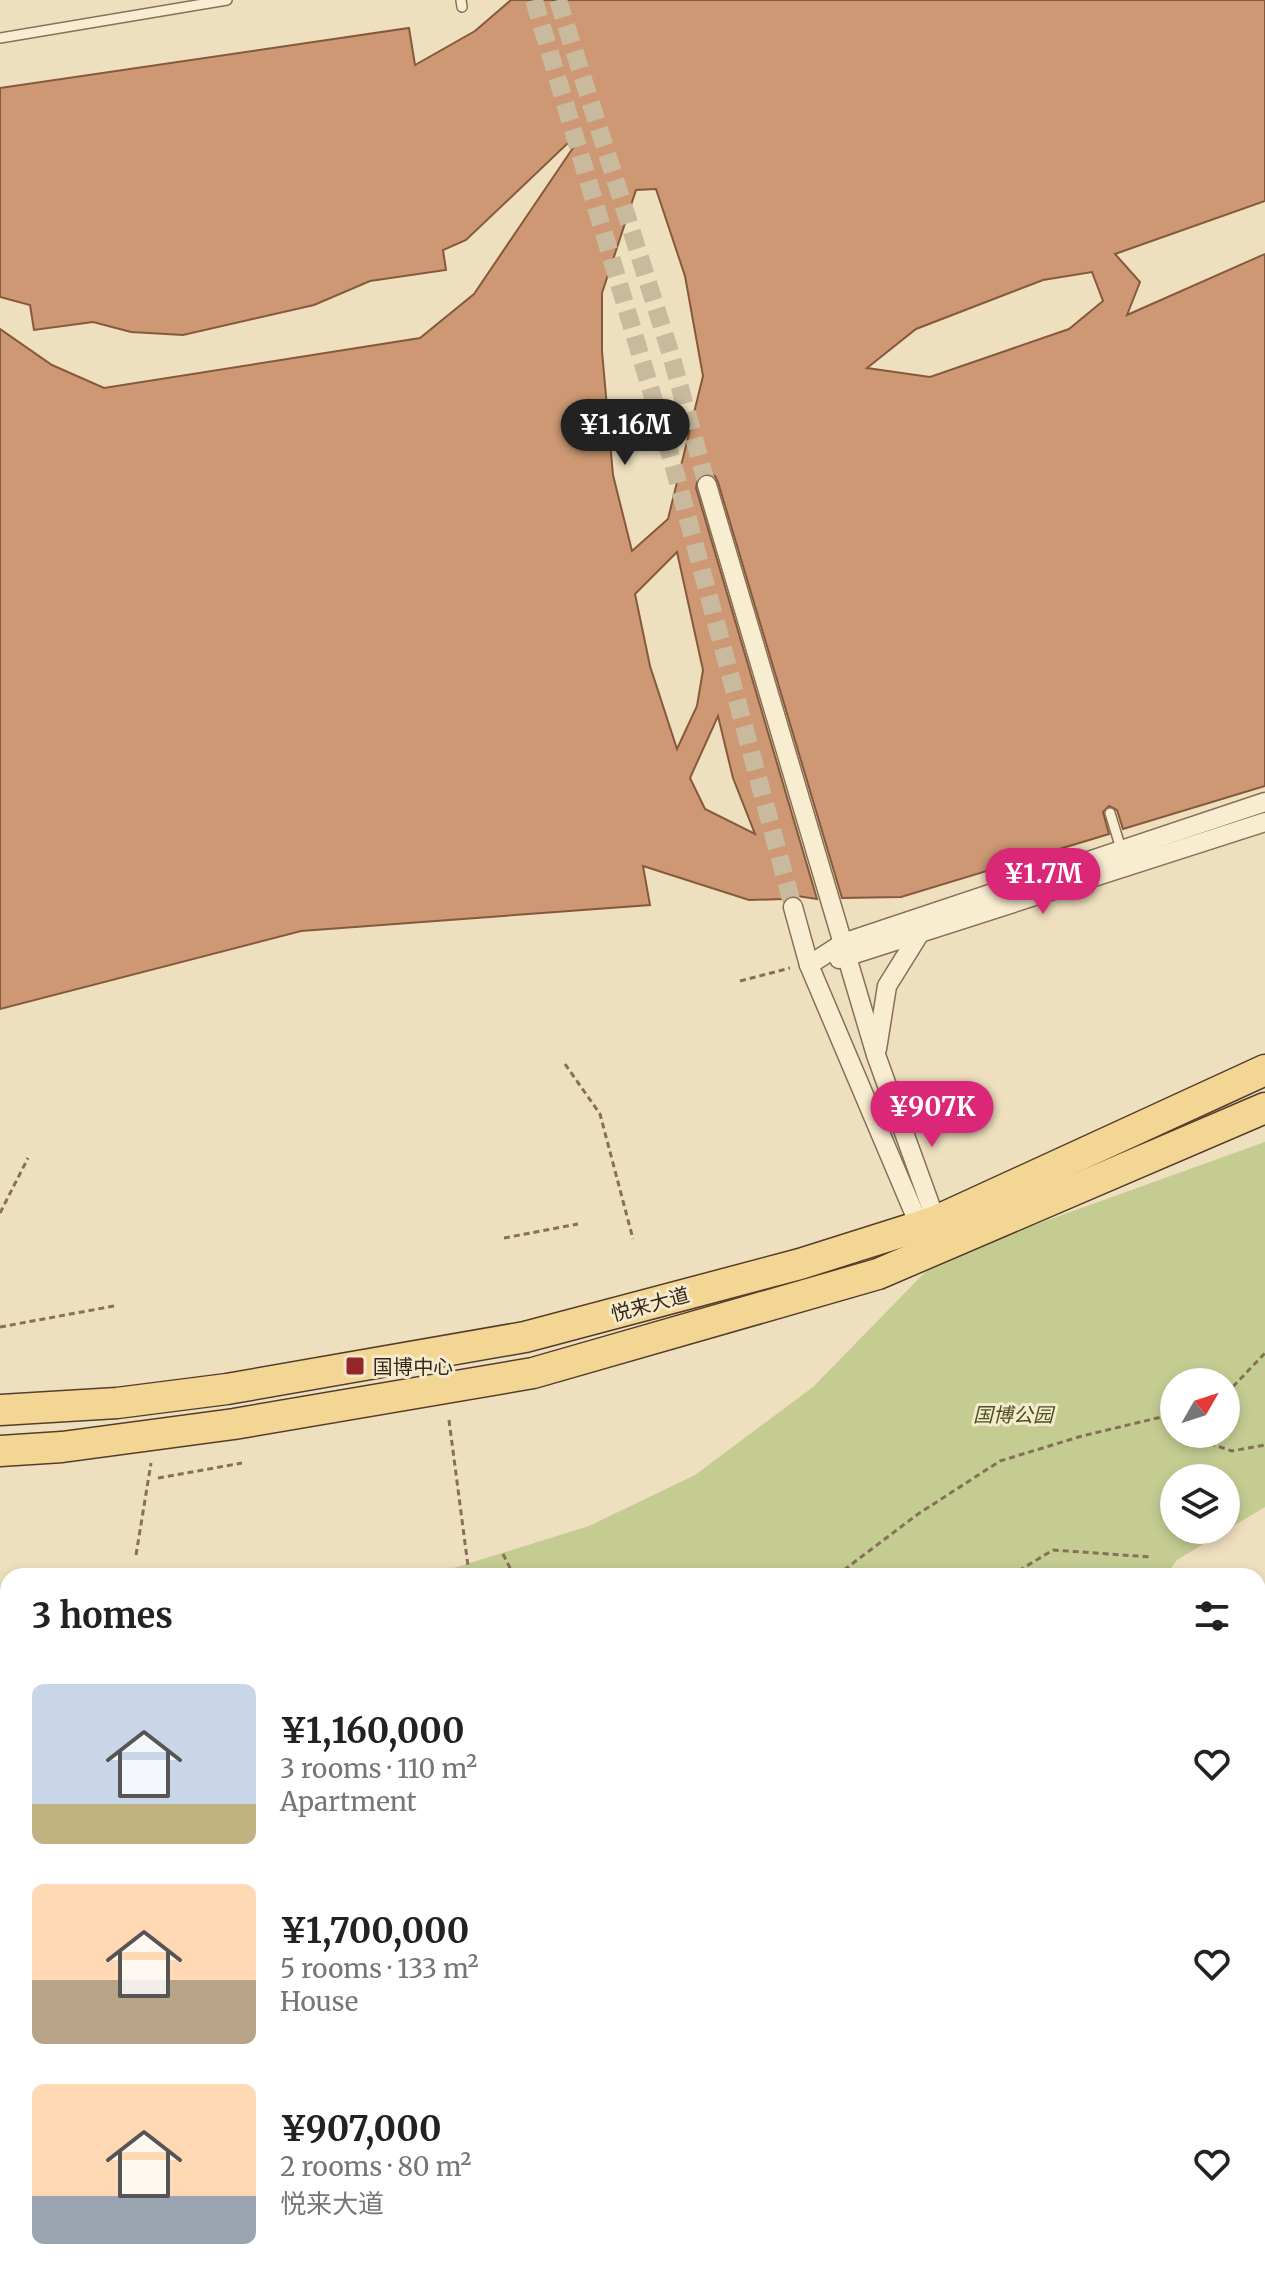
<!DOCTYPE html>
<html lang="en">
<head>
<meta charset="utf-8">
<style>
	:root { --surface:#fff; --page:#f2f2f2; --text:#222; --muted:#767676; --accent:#db2777 }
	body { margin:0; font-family:Merriweather,"Noto Sans SC",serif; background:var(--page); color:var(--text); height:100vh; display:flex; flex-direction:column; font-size:30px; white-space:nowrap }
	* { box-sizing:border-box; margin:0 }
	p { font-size:26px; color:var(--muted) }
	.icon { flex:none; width:44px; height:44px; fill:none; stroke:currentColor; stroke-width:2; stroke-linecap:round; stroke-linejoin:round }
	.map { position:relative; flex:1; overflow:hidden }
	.panel { position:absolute; left:0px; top:1568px; width:1266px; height:712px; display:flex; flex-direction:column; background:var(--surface); border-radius:24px 24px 0 0; box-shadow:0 4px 12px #0003 }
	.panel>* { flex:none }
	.needle { width:52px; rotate:51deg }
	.buttons { position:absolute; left:1160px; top:1368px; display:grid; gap:16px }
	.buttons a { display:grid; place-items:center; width:80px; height:80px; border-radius:50%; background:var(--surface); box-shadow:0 4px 12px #0003; font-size:40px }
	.price { position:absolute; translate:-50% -68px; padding:0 18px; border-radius:28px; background:var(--accent); color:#fff; font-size:26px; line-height:52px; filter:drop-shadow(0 2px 4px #0008) }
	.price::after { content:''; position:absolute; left:50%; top:48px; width:24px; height:18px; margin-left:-12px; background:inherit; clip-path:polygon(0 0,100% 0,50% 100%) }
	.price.on { background:#222; color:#fff }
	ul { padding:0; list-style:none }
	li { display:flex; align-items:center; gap:24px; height:200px; padding:0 32px }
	li span { display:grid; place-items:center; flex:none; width:224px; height:160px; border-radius:12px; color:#555 }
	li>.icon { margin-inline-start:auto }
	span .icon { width:96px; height:96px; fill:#fffc; stroke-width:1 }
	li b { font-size:34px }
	h2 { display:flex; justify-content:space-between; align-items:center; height:96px; padding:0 32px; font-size:34px }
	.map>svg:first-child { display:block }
	.green { fill:#c5cc92; fill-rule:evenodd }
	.building { fill:#cd9873; stroke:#86593c; stroke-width:2; fill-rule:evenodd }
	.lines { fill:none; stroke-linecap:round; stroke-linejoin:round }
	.minor-tunnel { stroke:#c9ba9d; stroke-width:18; stroke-dasharray:18 9; stroke-linecap:butt }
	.service-casing { stroke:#867057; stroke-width:12 }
	.minor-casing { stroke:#867057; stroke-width:21 }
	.primary-casing { stroke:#543e2b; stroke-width:33 }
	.path { stroke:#867057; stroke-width:3; stroke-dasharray:6 4; stroke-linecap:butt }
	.service { stroke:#f9edd1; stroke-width:9 }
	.minor { stroke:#f9edd1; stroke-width:18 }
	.primary { stroke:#f3d594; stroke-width:30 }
	.poi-dot { fill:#962627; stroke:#f6eacd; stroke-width:3 }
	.labels { text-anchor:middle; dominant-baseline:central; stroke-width:6; stroke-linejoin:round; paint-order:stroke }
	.street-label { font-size:20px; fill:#35281b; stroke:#f6eacd }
	.poi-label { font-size:20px; fill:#35281b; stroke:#f6eacd; text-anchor:start }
	.park-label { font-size:20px; font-style:italic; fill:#465222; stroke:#f6eacd }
</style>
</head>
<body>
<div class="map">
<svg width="1265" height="2280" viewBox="0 0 1265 2280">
	<rect width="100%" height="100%" fill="#eedfbe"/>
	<g class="green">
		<path d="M1265,1142V1507L1177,1560L1165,1576H428L589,1526L695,1475L813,1387L937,1260ZM1174,1382H1226V1434H1174ZM1174,1478H1226V1530H1174Z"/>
		<polygon points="0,1590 8,1592 8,1980 0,1978"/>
		<polygon points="1258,2148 1265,2152 1265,2280 826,2280 824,2272 1258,2272"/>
	</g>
	<path class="building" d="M511,0H1265V201L1115,254L1140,282L1127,315L1265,254V786L1123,829L1117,810L1109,806L1103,812L1109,834L901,897L842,898L718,482L715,476L704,473L698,477L696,488L817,899L791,895L784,899L749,900L643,866L650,905L301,931L0,1009V329L52,365L104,388L420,338L474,294L575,145L570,141L466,240L443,250L446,270L370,281L314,305L183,335L131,332L93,322L34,330L30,305L0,297V88L409,28L415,65L475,31ZM656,189L685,276L703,376L668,519L632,551L613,475L602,351V293L636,190ZM1092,272L1103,301L1069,329L930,377L867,368L916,329L1043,280ZM677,552L703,670L697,706L677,749L650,666L635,594ZM718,716L733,778L755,834L705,809L690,778Z"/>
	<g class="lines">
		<g class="minor-tunnel">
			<polyline points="534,0 673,464 793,907"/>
			<polyline points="558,0 671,355 707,485"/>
		</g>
		<g class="service-casing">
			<g id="service">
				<polyline points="461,0 462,7"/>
				<polyline points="0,38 227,0"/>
				<polyline points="1110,813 1122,852"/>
			</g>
		</g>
		<g class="minor-casing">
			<g id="minor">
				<polyline points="707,485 876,1055 936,1221 936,1231"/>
				<polyline points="793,907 809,965 923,1234"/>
				<polyline points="839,959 1265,822"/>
				<polyline points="809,965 843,943 1265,802"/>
				<polyline points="877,1049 887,986 920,933"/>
			</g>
		</g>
		<g class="primary-casing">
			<g id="primary">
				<polyline points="0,1410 117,1403 227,1389 525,1337 800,1264 936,1221 1265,1070"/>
				<polyline points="0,1451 62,1447 234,1424 533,1373 878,1274 1265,1108"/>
			</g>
		</g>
		<g class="path">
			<polyline points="740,981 790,968"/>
			<polyline points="565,1064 600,1114 633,1239"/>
			<polyline points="0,1213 28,1158"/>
			<polyline points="504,1238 578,1224"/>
			<polyline points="0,1327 114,1306"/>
			<polyline points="1226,1394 1265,1353"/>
			<polyline points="1167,1416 1174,1425"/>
			<polyline points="449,1420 468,1566 472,1576"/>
			<polyline points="1181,1434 1232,1451 1265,1445"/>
			<polyline points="158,1478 242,1463"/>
			<polyline points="503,1554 514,1576"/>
			<polyline points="136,1555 151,1463"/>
			<polyline points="836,1576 918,1514 1000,1461 1082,1436 1174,1414"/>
			<polyline points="1010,1576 1053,1550 1151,1557"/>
			<polyline points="0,1755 8,1756"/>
			<polyline points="0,1816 8,1818"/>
			<polyline points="0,1943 8,1946"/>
		</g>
		<use href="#service" class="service"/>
		<use href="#minor" class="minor"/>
		<use href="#primary" class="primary"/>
	</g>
	<rect class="poi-dot" x="345" y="1356" width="20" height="20" rx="4"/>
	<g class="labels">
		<g class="street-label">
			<text transform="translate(650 1304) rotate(-15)">悦来大道</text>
		</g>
		<g class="poi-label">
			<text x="373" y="1366">国博中心</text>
		</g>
		<g class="park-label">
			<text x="1013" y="1414">国博公园</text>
		</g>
	</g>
</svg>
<div class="buttons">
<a><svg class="needle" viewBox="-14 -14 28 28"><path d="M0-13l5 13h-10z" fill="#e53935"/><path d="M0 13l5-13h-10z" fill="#767676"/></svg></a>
<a><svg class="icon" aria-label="layers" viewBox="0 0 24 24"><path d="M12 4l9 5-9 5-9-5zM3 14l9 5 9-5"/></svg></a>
</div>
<b class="price on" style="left:625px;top:467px">¥1.16M</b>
<b class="price" style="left:1043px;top:916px">¥1.7M</b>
<b class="price" style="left:932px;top:1149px">¥907K</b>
<section class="panel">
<h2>3 homes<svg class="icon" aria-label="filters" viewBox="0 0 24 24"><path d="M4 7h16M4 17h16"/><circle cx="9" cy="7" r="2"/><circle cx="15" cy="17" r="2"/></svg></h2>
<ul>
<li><span style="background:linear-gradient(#c9d6e8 75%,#c2b280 0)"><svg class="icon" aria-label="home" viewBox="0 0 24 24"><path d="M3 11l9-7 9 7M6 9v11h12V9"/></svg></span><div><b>¥1,160,000</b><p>3 rooms · 110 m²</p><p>Apartment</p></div><svg class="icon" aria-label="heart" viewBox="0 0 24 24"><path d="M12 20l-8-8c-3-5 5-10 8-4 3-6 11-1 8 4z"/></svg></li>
<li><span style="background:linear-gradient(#ffd9b3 60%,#b9a48a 0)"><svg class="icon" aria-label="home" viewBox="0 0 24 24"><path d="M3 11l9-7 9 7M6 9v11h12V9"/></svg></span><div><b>¥1,700,000</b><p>5 rooms · 133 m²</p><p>House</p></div><svg class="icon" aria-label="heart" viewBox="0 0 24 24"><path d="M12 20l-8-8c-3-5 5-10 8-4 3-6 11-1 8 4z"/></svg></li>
<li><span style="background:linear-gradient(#ffd9b3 70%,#9aa5b1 0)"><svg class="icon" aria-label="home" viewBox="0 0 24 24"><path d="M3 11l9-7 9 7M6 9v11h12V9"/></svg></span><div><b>¥907,000</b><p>2 rooms · 80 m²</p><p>悦来大道</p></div><svg class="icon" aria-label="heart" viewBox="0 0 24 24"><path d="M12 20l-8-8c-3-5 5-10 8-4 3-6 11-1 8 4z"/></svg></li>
</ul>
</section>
</div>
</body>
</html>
